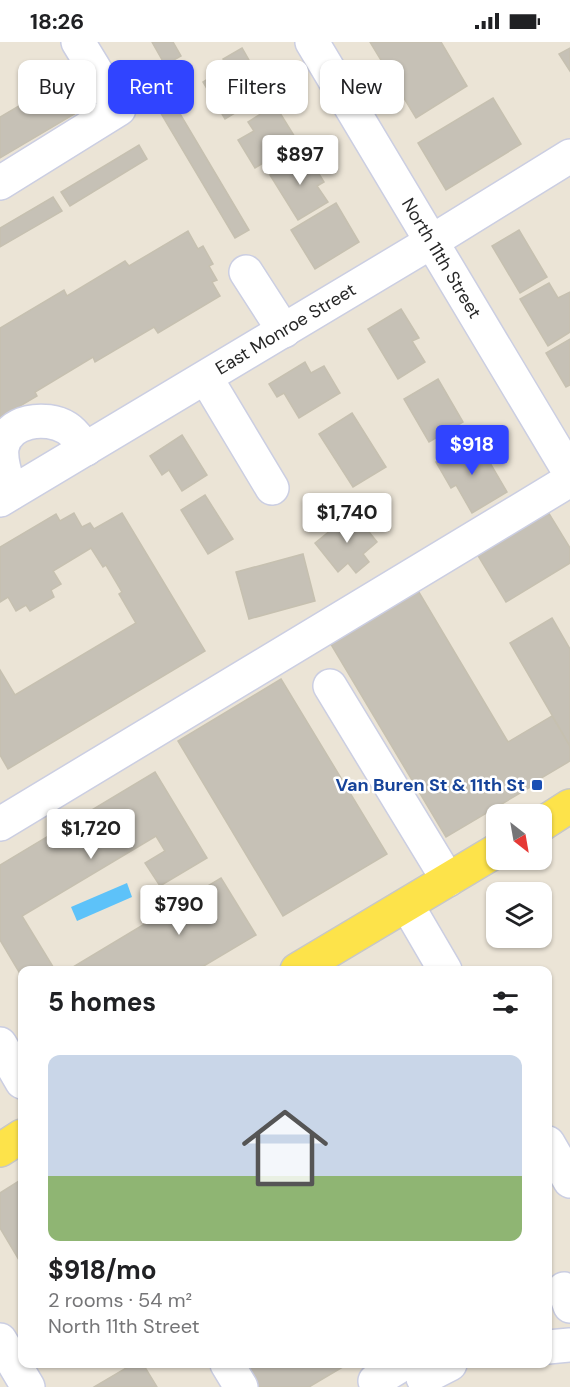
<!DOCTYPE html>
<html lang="en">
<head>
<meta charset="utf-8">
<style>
	:root { --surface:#fff; --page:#f6f6f6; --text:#202124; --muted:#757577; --accent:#3044ff }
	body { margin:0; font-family:"DM Sans",sans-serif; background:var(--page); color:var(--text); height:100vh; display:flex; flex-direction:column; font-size:22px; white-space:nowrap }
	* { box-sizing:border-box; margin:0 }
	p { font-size:20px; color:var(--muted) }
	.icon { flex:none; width:33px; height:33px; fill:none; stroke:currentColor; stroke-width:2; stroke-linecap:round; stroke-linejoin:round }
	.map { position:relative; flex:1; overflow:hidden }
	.sheet { position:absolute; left:18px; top:924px; width:534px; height:402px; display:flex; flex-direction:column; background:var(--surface); border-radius:12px; box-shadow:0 2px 4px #0004 }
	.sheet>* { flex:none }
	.banner { position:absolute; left:18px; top:18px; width:534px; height:54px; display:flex; gap:12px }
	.needle { width:39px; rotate:149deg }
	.buttons { position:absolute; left:486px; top:762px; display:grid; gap:12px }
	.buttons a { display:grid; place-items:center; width:66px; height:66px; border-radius:12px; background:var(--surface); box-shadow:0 2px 4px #0004; font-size:30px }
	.price { position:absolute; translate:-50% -51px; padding:0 14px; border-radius:6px; background:#fff; color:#222; font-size:20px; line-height:39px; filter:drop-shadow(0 2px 3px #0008) }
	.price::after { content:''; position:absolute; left:50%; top:36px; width:18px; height:14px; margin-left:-9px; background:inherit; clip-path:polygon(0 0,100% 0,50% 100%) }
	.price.on { background:var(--accent); color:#fff }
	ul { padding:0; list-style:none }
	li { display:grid; align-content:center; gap:12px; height:318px; padding:0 30px }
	li span { display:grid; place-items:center; height:186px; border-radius:12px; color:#555 }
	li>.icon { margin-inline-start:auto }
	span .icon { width:108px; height:108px; fill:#fffc; stroke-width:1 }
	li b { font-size:26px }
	h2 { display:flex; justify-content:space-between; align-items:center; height:72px; padding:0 30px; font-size:26px }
	.tag { padding:0 21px; border-radius:12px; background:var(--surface); box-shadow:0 2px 4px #0004; font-size:21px; line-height:54px }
	.tag.on { background:var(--accent); color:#fff }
	.status { display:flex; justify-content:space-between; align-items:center; height:42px; padding:0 30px; background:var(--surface); direction:ltr }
	.status svg { height:16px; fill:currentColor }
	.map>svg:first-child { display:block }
	.water { fill:#5dc2f9 }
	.building { fill:#c6c1b6; stroke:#c6c0b0; stroke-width:1.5 }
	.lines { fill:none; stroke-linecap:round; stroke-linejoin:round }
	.minor-casing { stroke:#cbcee2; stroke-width:36 }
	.major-casing { stroke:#c7c7c7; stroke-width:36 }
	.minor { stroke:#fff; stroke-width:33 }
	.major { stroke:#fde34a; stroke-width:33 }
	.transit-dot { fill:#1a4fb4; stroke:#fff; stroke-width:2 }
	.labels { text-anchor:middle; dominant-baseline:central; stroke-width:5; stroke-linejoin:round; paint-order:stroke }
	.street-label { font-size:18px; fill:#272727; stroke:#fff }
	.transit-label { font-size:18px; font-weight:bold; fill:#164399; stroke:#fff; text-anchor:end }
</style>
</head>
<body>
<div class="status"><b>18:26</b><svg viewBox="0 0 49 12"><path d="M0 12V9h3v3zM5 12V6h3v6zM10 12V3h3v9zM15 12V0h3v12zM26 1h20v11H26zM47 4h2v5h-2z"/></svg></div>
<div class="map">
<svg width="570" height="1345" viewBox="0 0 570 1345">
	<rect width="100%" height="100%" fill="#ebe4d6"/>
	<polygon class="water" points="127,841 132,855 77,879 71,865"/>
	<g class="building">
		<polygon points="152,0 173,0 181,14 165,23"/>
		<polygon points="370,0 441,0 467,44 416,76"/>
		<polygon points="242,6 268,51 225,77 203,40 227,25 223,17"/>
		<polygon points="570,6 570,29 559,12"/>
		<polygon points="58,41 76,71 0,116 0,75"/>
		<polygon points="170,55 249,188 235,196 156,63"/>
		<polygon points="493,56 521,102 446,148 418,101"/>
		<polygon points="275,63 298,100 255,126 238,98 254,89 248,80"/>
		<polygon points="139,103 147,117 70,164 61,150"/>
		<polygon points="306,111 324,140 317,144 328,160 298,178 270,133"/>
		<polygon points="53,155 62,169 0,205 0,186"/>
		<polygon points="336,161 359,200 315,227 291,188"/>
		<polygon points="519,188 547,235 520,251 492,204"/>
		<polygon points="188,189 198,207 203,204 213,222 209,224 217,238 212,240 220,254 158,291 154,285 95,320 93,315 35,350 37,354 0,376 0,286 64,248 67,254 125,219 129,224"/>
		<polygon points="549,241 558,256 570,250 570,290 548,304 520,257"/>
		<polygon points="401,267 419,296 412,299 425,320 398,337 368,287"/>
		<polygon points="570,297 570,343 566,345 546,311"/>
		<polygon points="305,320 311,331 324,324 340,351 299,376 284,351 277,355 269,342"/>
		<polygon points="438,337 463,380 429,400 404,357"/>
		<polygon points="352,371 386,425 353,445 319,392"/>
		<polygon points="182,393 207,433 182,449 169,428 162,433 150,414"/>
		<polygon points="476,397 507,450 472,471 456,443 451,446 436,420"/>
		<polygon points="205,453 233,497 208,512 181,468"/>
		<polygon points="545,465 570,506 570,521 506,560 474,507"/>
		<polygon points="353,470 377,500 363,512 369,520 356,531 348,521 338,530 315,501"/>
		<polygon points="74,471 82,485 90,481 94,487 122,471 205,609 8,727 0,713 0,628 15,653 136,581 119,552 122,550 106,523 103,525 91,506 53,529 61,542 51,548 54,555 30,569 26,563 16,569 8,555 0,560 0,505 56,472 60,479"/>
		<polygon points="303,512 315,559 249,577 236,530"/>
		<polygon points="414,542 508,700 552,674 570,704 570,719 531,742 532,744 446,795 326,594"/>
		<polygon points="552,576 570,607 570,704 510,601"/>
		<polygon points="281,637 387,812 283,874 178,699"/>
		<polygon points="155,730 207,816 160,844 145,821 165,809 156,794 22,874 55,928 22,928 22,935 0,898 0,823"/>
		<polygon points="221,836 256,893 197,928 68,928"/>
		<polygon points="22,1137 22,1223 0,1186 0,1151"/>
		<polygon points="133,1322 143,1322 157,1345 94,1345"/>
		<polygon points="231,1322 345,1322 346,1323 309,1345 244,1345"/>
	</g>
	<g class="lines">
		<g class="minor-casing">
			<g id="minor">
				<path id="s1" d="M312,0L570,431"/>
				<polyline points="0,141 119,67 78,0"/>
				<polyline points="246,230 284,289"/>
				<polyline points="206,336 272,446"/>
				<path d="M11,451C7,437 0,421 2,406C7,378 46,373 67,386C75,391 80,400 86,407"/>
				<path id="s2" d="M0,458L431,200L570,114"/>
				<polyline points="330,644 448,838"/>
				<polyline points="0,782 570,438"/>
				<polyline points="407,863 445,928"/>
				<polyline points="0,1002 22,1040"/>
				<polyline points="548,1101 570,1139"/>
				<polyline points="564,1247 570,1264"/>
				<polyline points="0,1298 28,1345"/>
				<polyline points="548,1305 570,1303"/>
				<polyline points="227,1322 241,1345"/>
				<polyline points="423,1336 450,1322"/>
				<polyline points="375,1339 403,1322"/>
			</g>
		</g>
		<g class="major-casing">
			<g id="major">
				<polyline points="542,782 570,764"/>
				<polyline points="297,928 496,809"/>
				<polyline points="0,1108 22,1094"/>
			</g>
		</g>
		<use href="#minor" class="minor"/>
		<use href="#major" class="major"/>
	</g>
	<rect class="transit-dot" x="531" y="737" width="12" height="12" rx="3"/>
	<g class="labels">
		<g class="street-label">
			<text stroke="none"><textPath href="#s1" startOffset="252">North 11th Street</textPath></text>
			<text stroke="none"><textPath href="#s2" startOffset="333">East Monroe Street</textPath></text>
		</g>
		<g class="transit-label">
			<text x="525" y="743">Van Buren St &amp; 11th St</text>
		</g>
	</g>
</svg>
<div class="buttons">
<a><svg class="needle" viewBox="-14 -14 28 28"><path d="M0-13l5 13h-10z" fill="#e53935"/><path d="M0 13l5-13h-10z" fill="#757577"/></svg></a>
<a><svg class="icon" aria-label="layers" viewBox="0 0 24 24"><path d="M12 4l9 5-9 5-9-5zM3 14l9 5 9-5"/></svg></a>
</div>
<b class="price" style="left:300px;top:144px">$897</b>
<b class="price on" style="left:472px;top:434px">$918</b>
<b class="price" style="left:347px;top:502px">$1,740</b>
<b class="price" style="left:91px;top:818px">$1,720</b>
<b class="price" style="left:179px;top:894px">$790</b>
<div class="banner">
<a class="tag">Buy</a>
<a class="tag on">Rent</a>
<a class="tag">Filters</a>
<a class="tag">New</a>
</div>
<section class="sheet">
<h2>5 homes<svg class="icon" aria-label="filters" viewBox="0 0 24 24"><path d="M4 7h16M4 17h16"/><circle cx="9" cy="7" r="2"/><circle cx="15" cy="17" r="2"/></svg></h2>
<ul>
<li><span style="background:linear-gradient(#c9d6e8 65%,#8fb573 0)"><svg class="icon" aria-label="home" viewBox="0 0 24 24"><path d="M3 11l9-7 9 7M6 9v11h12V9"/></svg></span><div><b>$918/mo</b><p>2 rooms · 54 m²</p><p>North 11th Street</p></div></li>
</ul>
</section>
</div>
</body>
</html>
